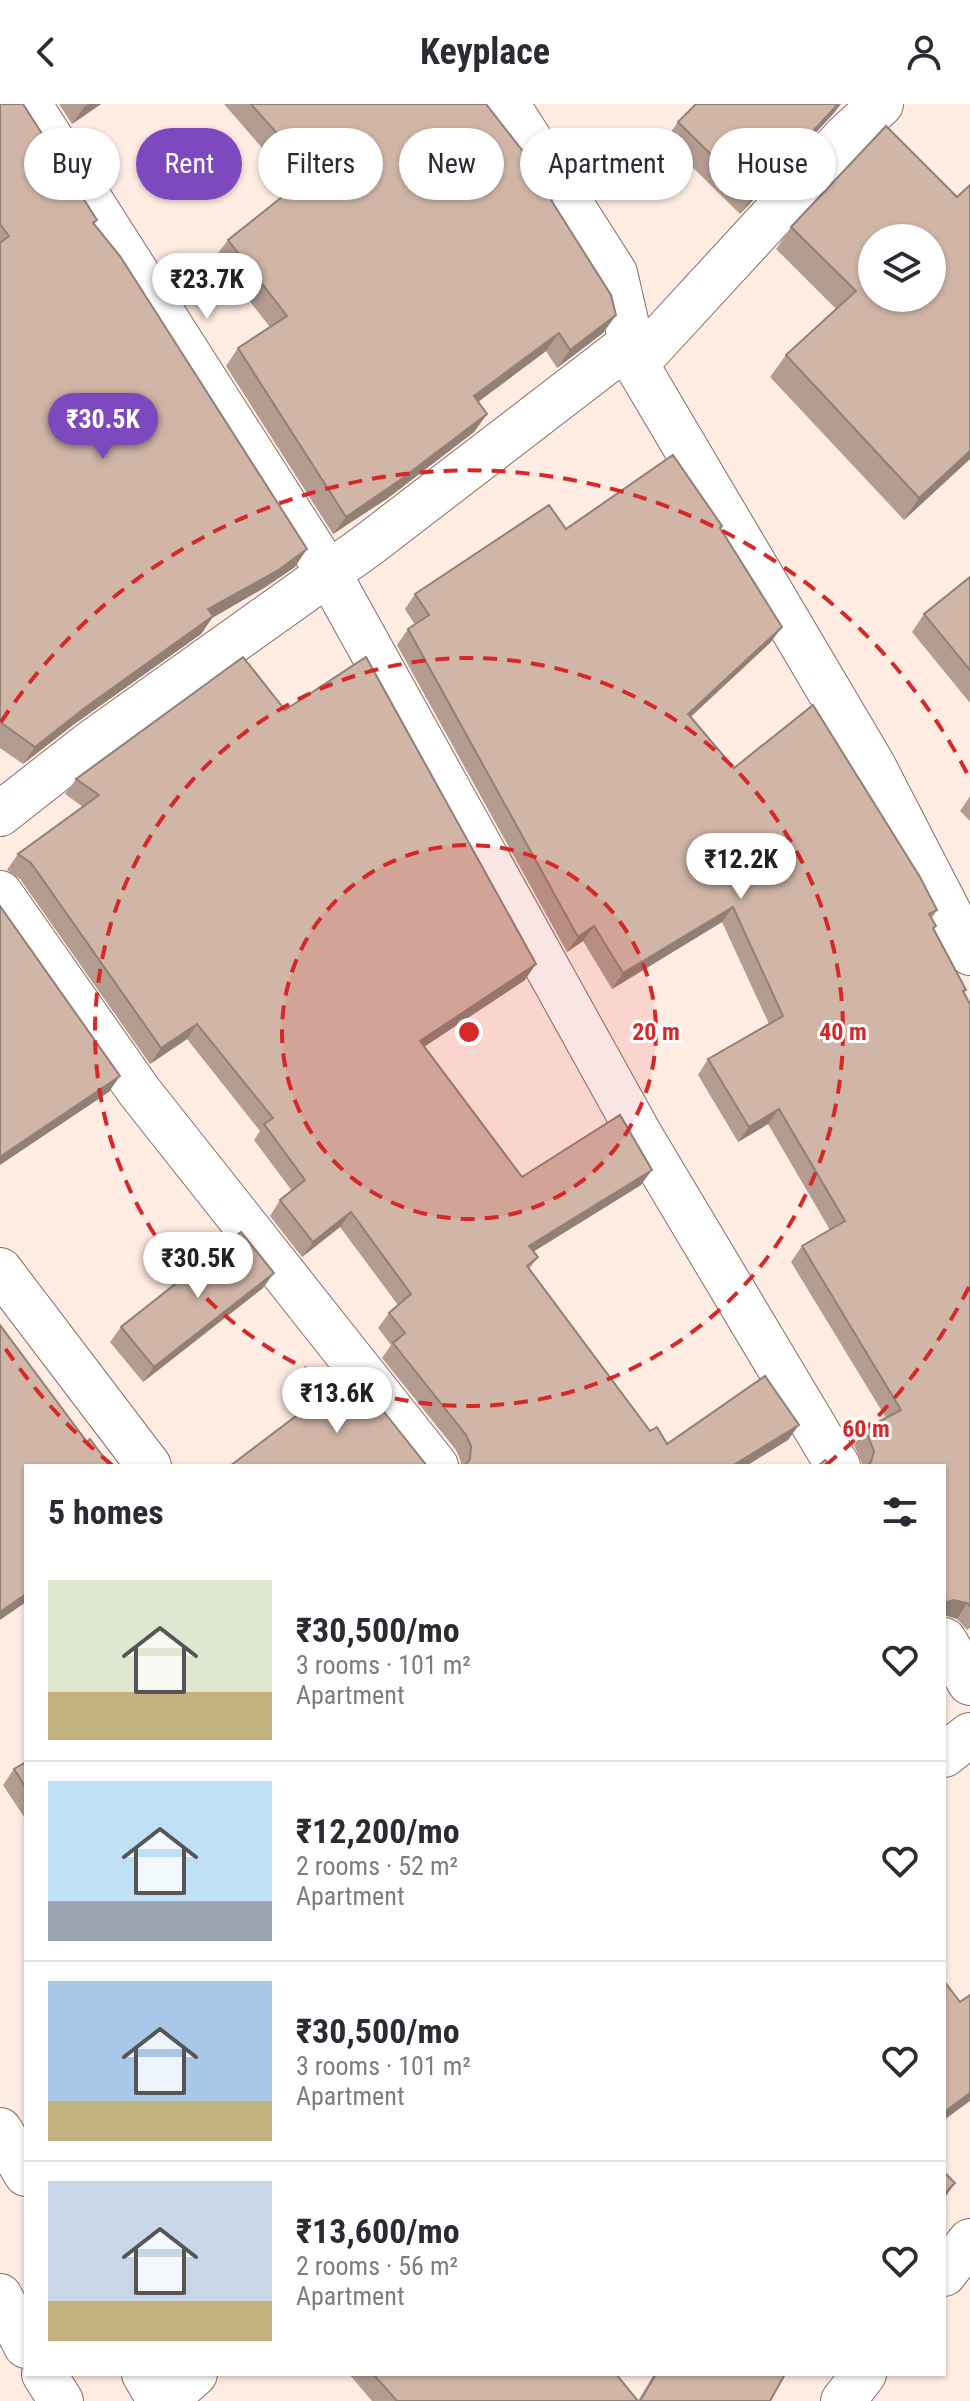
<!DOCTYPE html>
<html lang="en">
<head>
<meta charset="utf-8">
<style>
	:root { --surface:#fff; --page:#f2f2f3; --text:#2b2b33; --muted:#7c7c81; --line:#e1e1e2; --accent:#7e48bf }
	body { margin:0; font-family:"Roboto Condensed",sans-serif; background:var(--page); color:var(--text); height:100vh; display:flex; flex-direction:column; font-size:30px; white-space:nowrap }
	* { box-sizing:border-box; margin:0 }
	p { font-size:26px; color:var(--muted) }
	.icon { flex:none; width:44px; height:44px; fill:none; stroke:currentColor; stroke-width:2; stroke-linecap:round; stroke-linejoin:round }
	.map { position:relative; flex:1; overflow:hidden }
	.drawer { position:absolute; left:24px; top:1360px; width:922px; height:912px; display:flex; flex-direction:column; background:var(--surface); border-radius:0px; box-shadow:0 2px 6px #0004 }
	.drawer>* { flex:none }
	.banner { position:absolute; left:24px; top:24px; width:922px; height:72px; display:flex; gap:16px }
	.buttons { position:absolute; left:858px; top:120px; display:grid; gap:16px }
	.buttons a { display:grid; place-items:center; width:88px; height:88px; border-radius:50%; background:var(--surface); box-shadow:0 2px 6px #0004; font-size:40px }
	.price { position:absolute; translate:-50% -68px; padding:0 18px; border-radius:28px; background:#fff; color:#222; font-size:26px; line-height:52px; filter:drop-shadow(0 2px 4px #0008) }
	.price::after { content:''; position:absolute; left:50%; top:48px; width:24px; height:18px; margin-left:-12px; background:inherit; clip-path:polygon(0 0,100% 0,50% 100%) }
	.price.active { background:var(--accent); color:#fff }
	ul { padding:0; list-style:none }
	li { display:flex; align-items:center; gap:24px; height:200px; padding:0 24px }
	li+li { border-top:2px solid var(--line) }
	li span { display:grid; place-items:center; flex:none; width:224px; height:160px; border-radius:0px; color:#555 }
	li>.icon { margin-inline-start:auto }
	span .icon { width:96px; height:96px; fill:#fffc; stroke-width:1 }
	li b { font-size:34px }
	h2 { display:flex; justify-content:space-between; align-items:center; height:96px; padding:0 24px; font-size:34px }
	.chip { padding:0 28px; border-radius:36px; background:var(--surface); box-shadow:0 2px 6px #0004; font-size:28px; line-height:72px }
	.chip.active { background:var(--accent); color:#fff }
	header { display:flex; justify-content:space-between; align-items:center; height:104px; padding:0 24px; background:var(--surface); font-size:36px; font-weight:700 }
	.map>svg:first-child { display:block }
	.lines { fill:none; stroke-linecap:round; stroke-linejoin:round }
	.minor-casing { stroke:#876e61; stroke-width:46 }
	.major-casing { stroke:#876e61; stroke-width:46 }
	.highway-casing { stroke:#876e61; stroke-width:46 }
	.minor { stroke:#fff; stroke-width:44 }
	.major { stroke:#fff; stroke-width:44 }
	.highway { stroke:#fff; stroke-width:44 }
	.wall { fill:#b49d90 }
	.shaded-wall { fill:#927f75 }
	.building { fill:#d1b6a7; stroke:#927f75; stroke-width:2; fill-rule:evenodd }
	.ring { fill:none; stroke:#d62828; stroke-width:4; stroke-dasharray:14 10 }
	.centre { fill:#d62828; stroke:#fff; stroke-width:4 }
	.ring-label { font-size:24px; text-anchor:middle; font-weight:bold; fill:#d62828; stroke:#fff; stroke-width:6; stroke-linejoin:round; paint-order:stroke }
</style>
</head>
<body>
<header><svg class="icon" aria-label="back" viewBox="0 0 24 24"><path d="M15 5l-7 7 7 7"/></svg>Keyplace<svg class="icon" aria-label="person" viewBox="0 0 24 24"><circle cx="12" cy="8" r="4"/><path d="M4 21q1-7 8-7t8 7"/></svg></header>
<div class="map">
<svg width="970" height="2297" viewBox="0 0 970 2297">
	<rect width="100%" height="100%" fill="#ffede4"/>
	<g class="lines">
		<g class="minor-casing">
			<g id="minor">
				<polyline points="29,0 329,470 639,1029 838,1362"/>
				<polyline points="507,0 615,169 636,260 873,661 970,849"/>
				<polyline points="636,260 846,32 881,0"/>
				<polyline points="0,710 88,641 368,441 631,239"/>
				<polyline points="0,789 139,987 436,1362"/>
				<polyline points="0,1166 149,1362"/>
				<polyline points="944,1536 970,1579"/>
				<polyline points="944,1651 970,1631"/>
				<polyline points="944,2170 970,2137"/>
				<polyline points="164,2297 195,2270"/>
				<polyline points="843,2297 864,2270"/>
			</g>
		</g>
		<g class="major-casing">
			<g id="major">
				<polyline points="0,2026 26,2070"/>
				<polyline points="144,2270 160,2297"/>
			</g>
		</g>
		<g class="highway-casing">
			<g id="highway">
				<polyline points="0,2192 26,2242"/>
				<polyline points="44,2270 61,2297"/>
			</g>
		</g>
		<use href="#minor" class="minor"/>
		<use href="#major" class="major"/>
		<use href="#highway" class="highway"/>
	</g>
	<g class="wall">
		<polygon points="0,0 97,116 94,120 295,463 264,484 212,514 201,530 73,621 23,660 0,644"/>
		<polygon points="59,0 101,0 72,20"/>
		<polygon points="224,0 486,0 557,91 552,98 616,211 603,229 557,264 546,247 478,298 487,310 474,328 388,394 333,430 226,262 238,244 270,223 215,153 228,136 295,82"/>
		<polygon points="834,9 740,110 665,36 678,18"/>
		<polygon points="970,81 970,355 904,416 770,273 786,251 836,205 776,145 791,123 957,93"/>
		<polygon points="722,422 721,425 771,538 691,613 734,664 937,806 932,814 934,825 966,886 964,889 970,900 970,1524 967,1526 957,1515 944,1511 944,1362 863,1362 854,1341 865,1325 886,1314 791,1158 802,1142 830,1126 768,1020 738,1038 698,971 708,955 769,920 722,818 612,885 583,837 567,848 397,541 408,525 415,521 405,505 415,490 566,425"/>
		<polygon points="970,473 970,599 912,528 924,510"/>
		<polygon points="285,606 525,876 424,943 522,1073 641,1081 533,1148 538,1153 529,1165 650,1327 667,1340 788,1336 746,1362 460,1362 461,1358 456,1346 382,1254 391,1241 378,1224 389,1209 398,1201 340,1123 302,1153 270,1112 280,1096 292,1087 254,1036 260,1027 187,935 150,960 20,775 7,766 18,750 83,703 65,690 76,675"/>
		<polygon points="970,692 970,717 960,707"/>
		<polygon points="263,1184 143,1278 110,1238 121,1223"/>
		<polygon points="26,1658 26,1716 3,1681 14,1665"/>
		<polygon points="349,2270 616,2270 638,2297 372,2297"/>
		<polygon points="654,2270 785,2270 770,2297 638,2297"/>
	</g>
	<g class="shaded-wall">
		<polygon points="88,0 101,0 72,20 84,3"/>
		<polygon points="838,0 841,0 834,9 740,110 753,92"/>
		<polygon points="616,211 603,229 557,264 570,246"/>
		<polygon points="559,229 546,247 462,310 474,292"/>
		<polygon points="487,310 474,328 388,394 333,430 346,413"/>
		<polygon points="970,347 970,355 904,416 919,394"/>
		<polygon points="307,445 295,463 264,484 212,514 201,530 73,621 23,660 35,643 208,505"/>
		<polygon points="782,523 771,538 677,625 688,610"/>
		<polygon points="733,803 722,818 612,885 623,869"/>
		<polygon points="594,822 583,837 567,848 578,833"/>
		<polygon points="536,860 525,876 410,952 420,937"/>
		<polygon points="197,920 187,935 150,960 161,944"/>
		<polygon points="120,972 109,988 0,1061 0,1053"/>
		<polygon points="779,1005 768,1020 738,1038 749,1023"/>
		<polygon points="652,1066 641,1081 518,1157 529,1142"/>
		<polygon points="351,1108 340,1123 302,1153 313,1138"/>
		<polygon points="274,1169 263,1184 143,1278 154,1263"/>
		<polygon points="799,1321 788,1336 746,1362 732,1362"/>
		<polygon points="26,1490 26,1498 0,1516 0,1508"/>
		<polygon points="953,1496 967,1499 957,1515 944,1511 944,1499"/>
		<polygon points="970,1989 970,1997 944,2016 944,2008"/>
		<polygon points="955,2079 944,2095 944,2090"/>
	</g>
	<g class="building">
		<polygon points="0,0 23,0 97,116 93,119 120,152 307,445 277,467 208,505 213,512 86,603 35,643 0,618 0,139 9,132 0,120"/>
		<polygon points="251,0 486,0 557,91 551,96 611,191 616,211 570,246 559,229 474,292 487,310 400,376 346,413 238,244 287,212 228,136 312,69"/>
		<polygon points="696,0 838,0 753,92 678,18"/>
		<path d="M886,22L957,93L970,81V347L919,394L786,251L856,187L791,123ZM872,134H932V194H872Z"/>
		<polygon points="673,351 722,422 720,424 782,523 688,610 734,664 813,601 920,773 937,806 929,810 936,822 933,824 966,886 963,887 970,900 970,1502 967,1499 953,1496 944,1499 944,1362 867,1362 871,1358 874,1347 865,1325 901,1306 802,1142 845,1117 779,1005 749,1023 708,955 783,912 733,803 623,869 594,822 578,833 408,525 429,511 415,490 549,401 566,425"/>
		<polygon points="970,473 970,566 924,510"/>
		<polygon points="243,553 285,606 366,553 536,860 420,937 522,1073 620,1011 652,1066 529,1142 538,1153 527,1162 650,1327 657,1323 667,1340 765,1272 799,1321 732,1362 465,1362 470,1355 471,1342 466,1331 393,1239 405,1229 389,1209 411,1190 351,1108 313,1138 280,1096 305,1076 264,1020 273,1014 197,920 161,944 31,759 18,750 99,691 76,675"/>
		<polygon points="0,802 120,972 0,1053"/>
		<polygon points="241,1128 274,1169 154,1263 121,1223"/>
		<polygon points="0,1221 87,1338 90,1335 110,1362 26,1362 26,1490 0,1508"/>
		<polygon points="353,1269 427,1362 230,1362"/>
		<polygon points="825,1356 831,1362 818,1362"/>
		<polygon points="26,1658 26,1684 14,1665"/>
		<polygon points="944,1877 960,1898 970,1891 970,1989 944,2008"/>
		<polygon points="944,2068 955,2079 944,2090"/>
		<polygon points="373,2270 616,2270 638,2297 397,2297"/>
		<polygon points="656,2270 785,2270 770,2297 640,2297"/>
	</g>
	<circle cx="469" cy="928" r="187" fill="#d62828" fill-opacity=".12"/>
	<g class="ring">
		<circle cx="469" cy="928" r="187"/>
		<circle cx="469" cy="928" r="374"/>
		<path d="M969 1183A561 561 0 0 1 826 1361M112 1361A561 561 0 0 1 1 1238M1 618A561 561 0 0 1 969 673"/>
	</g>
	<circle cx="469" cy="928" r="12" class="centre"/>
	<g class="ring-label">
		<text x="656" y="936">20 m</text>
		<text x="843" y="936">40 m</text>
		<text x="866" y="1333">60 m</text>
	</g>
</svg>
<div class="buttons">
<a><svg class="icon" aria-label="layers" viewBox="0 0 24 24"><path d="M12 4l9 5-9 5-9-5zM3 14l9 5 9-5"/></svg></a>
</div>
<b class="price" style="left:207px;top:217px">₹23.7K</b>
<b class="price active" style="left:103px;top:357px">₹30.5K</b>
<b class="price" style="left:741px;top:797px">₹12.2K</b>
<b class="price" style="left:198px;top:1196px">₹30.5K</b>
<b class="price" style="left:337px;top:1331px">₹13.6K</b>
<div class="banner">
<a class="chip">Buy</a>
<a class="chip active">Rent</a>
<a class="chip">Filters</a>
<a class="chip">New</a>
<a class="chip">Apartment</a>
<a class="chip">House</a>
</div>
<section class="drawer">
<h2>5 homes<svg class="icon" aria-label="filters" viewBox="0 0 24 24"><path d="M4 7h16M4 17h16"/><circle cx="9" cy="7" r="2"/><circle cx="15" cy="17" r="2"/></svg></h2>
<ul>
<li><span style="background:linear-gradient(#dfe7d0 70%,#c2b280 0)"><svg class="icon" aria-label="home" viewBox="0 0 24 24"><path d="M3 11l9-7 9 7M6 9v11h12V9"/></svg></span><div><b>₹30,500/mo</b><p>3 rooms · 101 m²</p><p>Apartment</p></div><svg class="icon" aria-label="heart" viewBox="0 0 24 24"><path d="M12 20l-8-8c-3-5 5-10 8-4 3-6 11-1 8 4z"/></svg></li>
<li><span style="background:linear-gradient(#bfe0f5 75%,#9aa5b1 0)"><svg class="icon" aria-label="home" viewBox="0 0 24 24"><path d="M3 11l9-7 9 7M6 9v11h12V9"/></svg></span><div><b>₹12,200/mo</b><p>2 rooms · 52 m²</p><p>Apartment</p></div><svg class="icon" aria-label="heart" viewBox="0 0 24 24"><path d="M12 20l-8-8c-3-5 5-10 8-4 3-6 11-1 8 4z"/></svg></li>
<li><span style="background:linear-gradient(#a9c7e8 75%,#c2b280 0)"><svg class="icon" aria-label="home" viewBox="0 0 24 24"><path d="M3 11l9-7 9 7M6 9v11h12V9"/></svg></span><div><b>₹30,500/mo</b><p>3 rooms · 101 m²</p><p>Apartment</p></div><svg class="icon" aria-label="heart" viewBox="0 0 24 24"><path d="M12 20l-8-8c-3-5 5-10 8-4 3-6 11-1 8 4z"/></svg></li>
<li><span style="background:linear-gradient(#c9d6e8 75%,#c2b280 0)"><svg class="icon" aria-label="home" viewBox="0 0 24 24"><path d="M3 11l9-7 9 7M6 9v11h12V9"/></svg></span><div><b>₹13,600/mo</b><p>2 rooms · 56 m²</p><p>Apartment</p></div><svg class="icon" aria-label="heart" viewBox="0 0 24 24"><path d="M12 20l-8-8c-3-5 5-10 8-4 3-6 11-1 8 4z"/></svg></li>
</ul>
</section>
</div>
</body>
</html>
